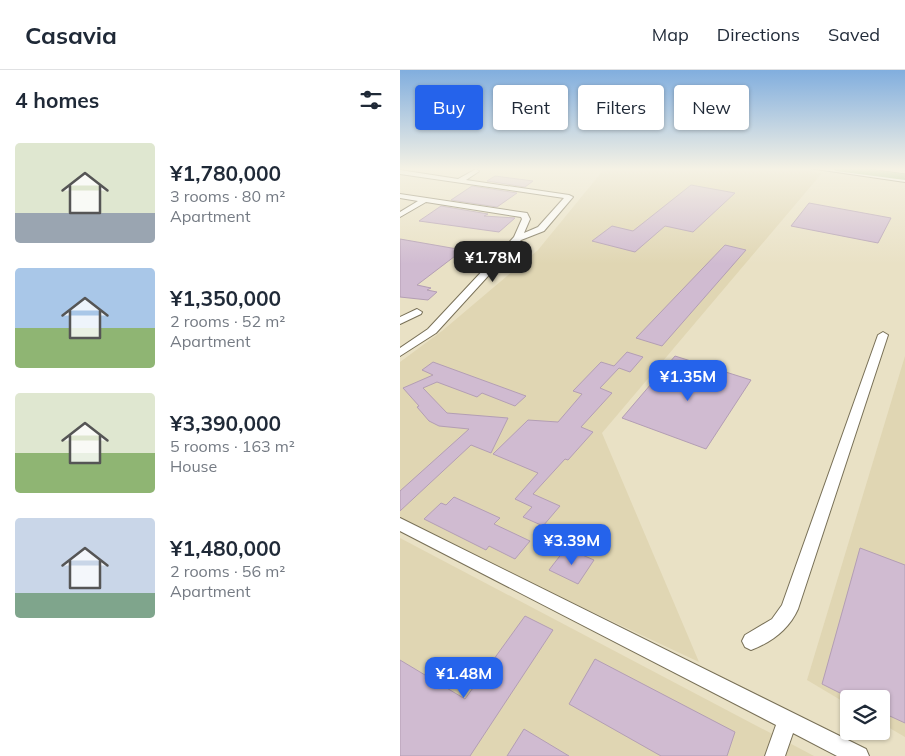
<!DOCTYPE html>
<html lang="en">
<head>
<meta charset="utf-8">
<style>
	:root { --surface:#fff; --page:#f2f2f3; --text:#1f2937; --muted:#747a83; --line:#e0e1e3; --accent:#2563eb }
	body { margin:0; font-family:Mulish,sans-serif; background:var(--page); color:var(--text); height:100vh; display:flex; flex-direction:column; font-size:19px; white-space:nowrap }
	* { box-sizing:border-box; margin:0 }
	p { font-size:16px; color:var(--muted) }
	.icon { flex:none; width:28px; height:28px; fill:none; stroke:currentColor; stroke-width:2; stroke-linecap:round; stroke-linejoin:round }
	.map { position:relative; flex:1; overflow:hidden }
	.side { display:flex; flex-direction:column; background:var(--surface); width:400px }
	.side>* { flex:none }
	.banner { position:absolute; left:15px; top:15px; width:415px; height:45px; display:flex; gap:10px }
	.tools { position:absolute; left:440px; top:620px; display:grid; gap:10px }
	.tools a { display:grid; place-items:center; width:50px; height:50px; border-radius:5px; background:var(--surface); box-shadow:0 1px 4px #0004; font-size:25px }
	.price { position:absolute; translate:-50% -42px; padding:0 11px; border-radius:10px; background:var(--accent); color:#fff; font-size:16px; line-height:32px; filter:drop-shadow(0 1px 2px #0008) }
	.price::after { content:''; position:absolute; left:50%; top:30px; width:15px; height:11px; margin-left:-8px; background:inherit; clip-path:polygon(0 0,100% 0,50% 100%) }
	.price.selected { background:#222; color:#fff }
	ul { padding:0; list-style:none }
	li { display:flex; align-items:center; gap:15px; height:125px; padding:0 15px }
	li span { display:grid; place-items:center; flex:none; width:140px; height:100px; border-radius:5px; color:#555 }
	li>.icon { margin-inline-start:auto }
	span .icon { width:60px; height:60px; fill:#fffc; stroke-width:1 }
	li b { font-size:21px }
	h2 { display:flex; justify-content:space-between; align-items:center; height:60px; padding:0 15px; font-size:21px }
	.chip { padding:0 18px; border-radius:5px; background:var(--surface); box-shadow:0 1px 4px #0004; font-size:18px; line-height:45px }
	.chip.selected { background:var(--accent); color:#fff }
	header { display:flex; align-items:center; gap:30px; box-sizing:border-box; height:70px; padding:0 25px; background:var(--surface); border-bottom:1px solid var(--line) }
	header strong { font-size:24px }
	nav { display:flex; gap:28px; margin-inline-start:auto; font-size:18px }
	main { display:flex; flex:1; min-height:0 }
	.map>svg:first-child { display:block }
	.built { fill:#e0d6b3 }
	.building { fill:#d0bbd1; stroke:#b39eb4 }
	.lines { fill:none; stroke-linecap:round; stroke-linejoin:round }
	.minor-casing { stroke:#787057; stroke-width:2 }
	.trunk-casing { stroke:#608248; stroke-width:1 }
	.minor { fill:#fff; fill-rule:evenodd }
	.trunk { fill:#94bf7c; fill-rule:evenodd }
</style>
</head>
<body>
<header>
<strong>Casavia</strong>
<nav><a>Map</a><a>Directions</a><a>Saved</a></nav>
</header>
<main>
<section class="side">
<h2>4 homes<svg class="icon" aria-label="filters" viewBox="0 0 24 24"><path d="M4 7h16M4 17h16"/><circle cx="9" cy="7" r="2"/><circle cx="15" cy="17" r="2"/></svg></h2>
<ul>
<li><span style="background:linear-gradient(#dfe7d0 70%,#9aa5b1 0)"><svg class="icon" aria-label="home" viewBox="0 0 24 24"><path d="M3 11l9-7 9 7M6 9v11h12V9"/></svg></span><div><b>¥1,780,000</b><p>3 rooms · 80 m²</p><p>Apartment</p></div></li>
<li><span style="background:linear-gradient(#a9c7e8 60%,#8fb573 0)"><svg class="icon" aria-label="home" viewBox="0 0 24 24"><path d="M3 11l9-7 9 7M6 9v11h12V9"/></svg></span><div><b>¥1,350,000</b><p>2 rooms · 52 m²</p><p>Apartment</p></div></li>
<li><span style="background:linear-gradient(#dfe7d0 60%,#8fb573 0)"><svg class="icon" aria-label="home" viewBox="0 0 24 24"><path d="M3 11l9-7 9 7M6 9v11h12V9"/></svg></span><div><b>¥3,390,000</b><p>5 rooms · 163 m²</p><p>House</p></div></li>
<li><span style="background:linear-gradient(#c9d6e8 75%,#7fa58c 0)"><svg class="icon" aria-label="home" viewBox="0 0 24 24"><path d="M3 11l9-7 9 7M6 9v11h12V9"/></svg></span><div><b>¥1,480,000</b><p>2 rooms · 56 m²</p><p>Apartment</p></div></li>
</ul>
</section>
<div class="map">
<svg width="505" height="686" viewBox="0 0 505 686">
	<rect width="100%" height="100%" fill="#e9e1c5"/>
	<g class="built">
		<polygon points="205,98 386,98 422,103 202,363 299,592 0,452 0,292 42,261 138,180"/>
		<polygon points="505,286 505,667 481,653 481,629 449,629 449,635 407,610"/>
		<polygon points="0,468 414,686 0,686"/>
	</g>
	<g class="building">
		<polygon points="95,106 133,111 125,117 87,111"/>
		<polygon points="291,115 335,123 293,162 265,156 235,182 192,171 212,156 233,161"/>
		<polygon points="72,116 117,123 97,137 51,130"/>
		<polygon points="409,133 491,148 478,173 391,156"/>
		<polygon points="41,136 88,144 84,146 115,148 99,162 19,151"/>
		<polygon points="0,169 63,180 17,215 31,218 27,220 37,222 28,230 0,227"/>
		<polygon points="325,175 346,180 262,276 236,268"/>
		<polygon points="227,282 243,287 230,302 219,298 200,318 212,323 181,357 193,362 168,390 165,389 133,424 160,436 143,456 123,447 132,437 115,429 138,403 93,384 128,350 158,352 182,324 173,321 201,292 214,296"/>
		<polygon points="275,286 351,310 306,379 222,348"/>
		<polygon points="33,292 126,326 115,336 82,323 77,327 37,312 23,318 47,343 108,348 91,383 71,375 0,441 0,421 69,359 39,356 29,351 17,337 19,336 3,318 33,305 22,300"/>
		<polygon points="54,427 100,448 94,454 130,471 115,489 89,476 86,480 24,449 41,433 46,435"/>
		<polygon points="166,478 194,490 178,514 149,500"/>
		<polygon points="460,478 505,495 505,653 481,642 481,629 452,629 422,614"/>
		<polygon points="125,546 153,560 70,686 0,686 0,590 65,629"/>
		<polygon points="195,589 335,662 327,686 261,686 169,634"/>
		<polygon points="124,659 169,686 107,686"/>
	</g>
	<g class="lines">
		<g class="minor-casing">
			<g id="minor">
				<polygon points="409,98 428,98 505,108 505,112"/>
				<polygon points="76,99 79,101 78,102 66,110 169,125 173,127 144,161 121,170 36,263 0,286 0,278 28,259 114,167 122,149 121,147 26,132 0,147 0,142 18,131 0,128 0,124 127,143 130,149 124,163 138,157 164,128 0,104 0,100 58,109"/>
				<polygon points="17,239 22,242 21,244 0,254 0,247"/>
				<path d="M483,262L488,265L398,539C389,559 372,572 351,580L345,577L342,571L345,565L372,549L382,535L478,265Z"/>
				<polygon points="0,448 466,679 469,686 437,686 393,663 385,686 365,686 376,655 0,461"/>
			</g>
		</g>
		<g class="trunk-casing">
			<polygon id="trunk" points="431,98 461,98 505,104 505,110 436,101"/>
		</g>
		<use href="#minor" class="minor"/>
		<use href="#trunk" class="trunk"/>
	</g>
	<linearGradient id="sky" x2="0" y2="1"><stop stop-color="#81aede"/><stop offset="0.51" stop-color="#f5f2e5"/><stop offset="1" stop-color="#f5f2e5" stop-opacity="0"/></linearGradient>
	<rect width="505" height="194" fill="url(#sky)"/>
</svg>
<div class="tools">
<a><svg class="icon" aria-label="layers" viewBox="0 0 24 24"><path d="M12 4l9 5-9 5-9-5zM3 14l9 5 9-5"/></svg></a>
</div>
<b class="price selected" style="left:93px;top:213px">¥1.78M</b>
<b class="price" style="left:288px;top:332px">¥1.35M</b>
<b class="price" style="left:172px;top:496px">¥3.39M</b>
<b class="price" style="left:64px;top:629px">¥1.48M</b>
<div class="banner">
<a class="chip selected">Buy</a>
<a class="chip">Rent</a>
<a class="chip">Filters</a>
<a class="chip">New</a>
</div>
</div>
</main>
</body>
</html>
